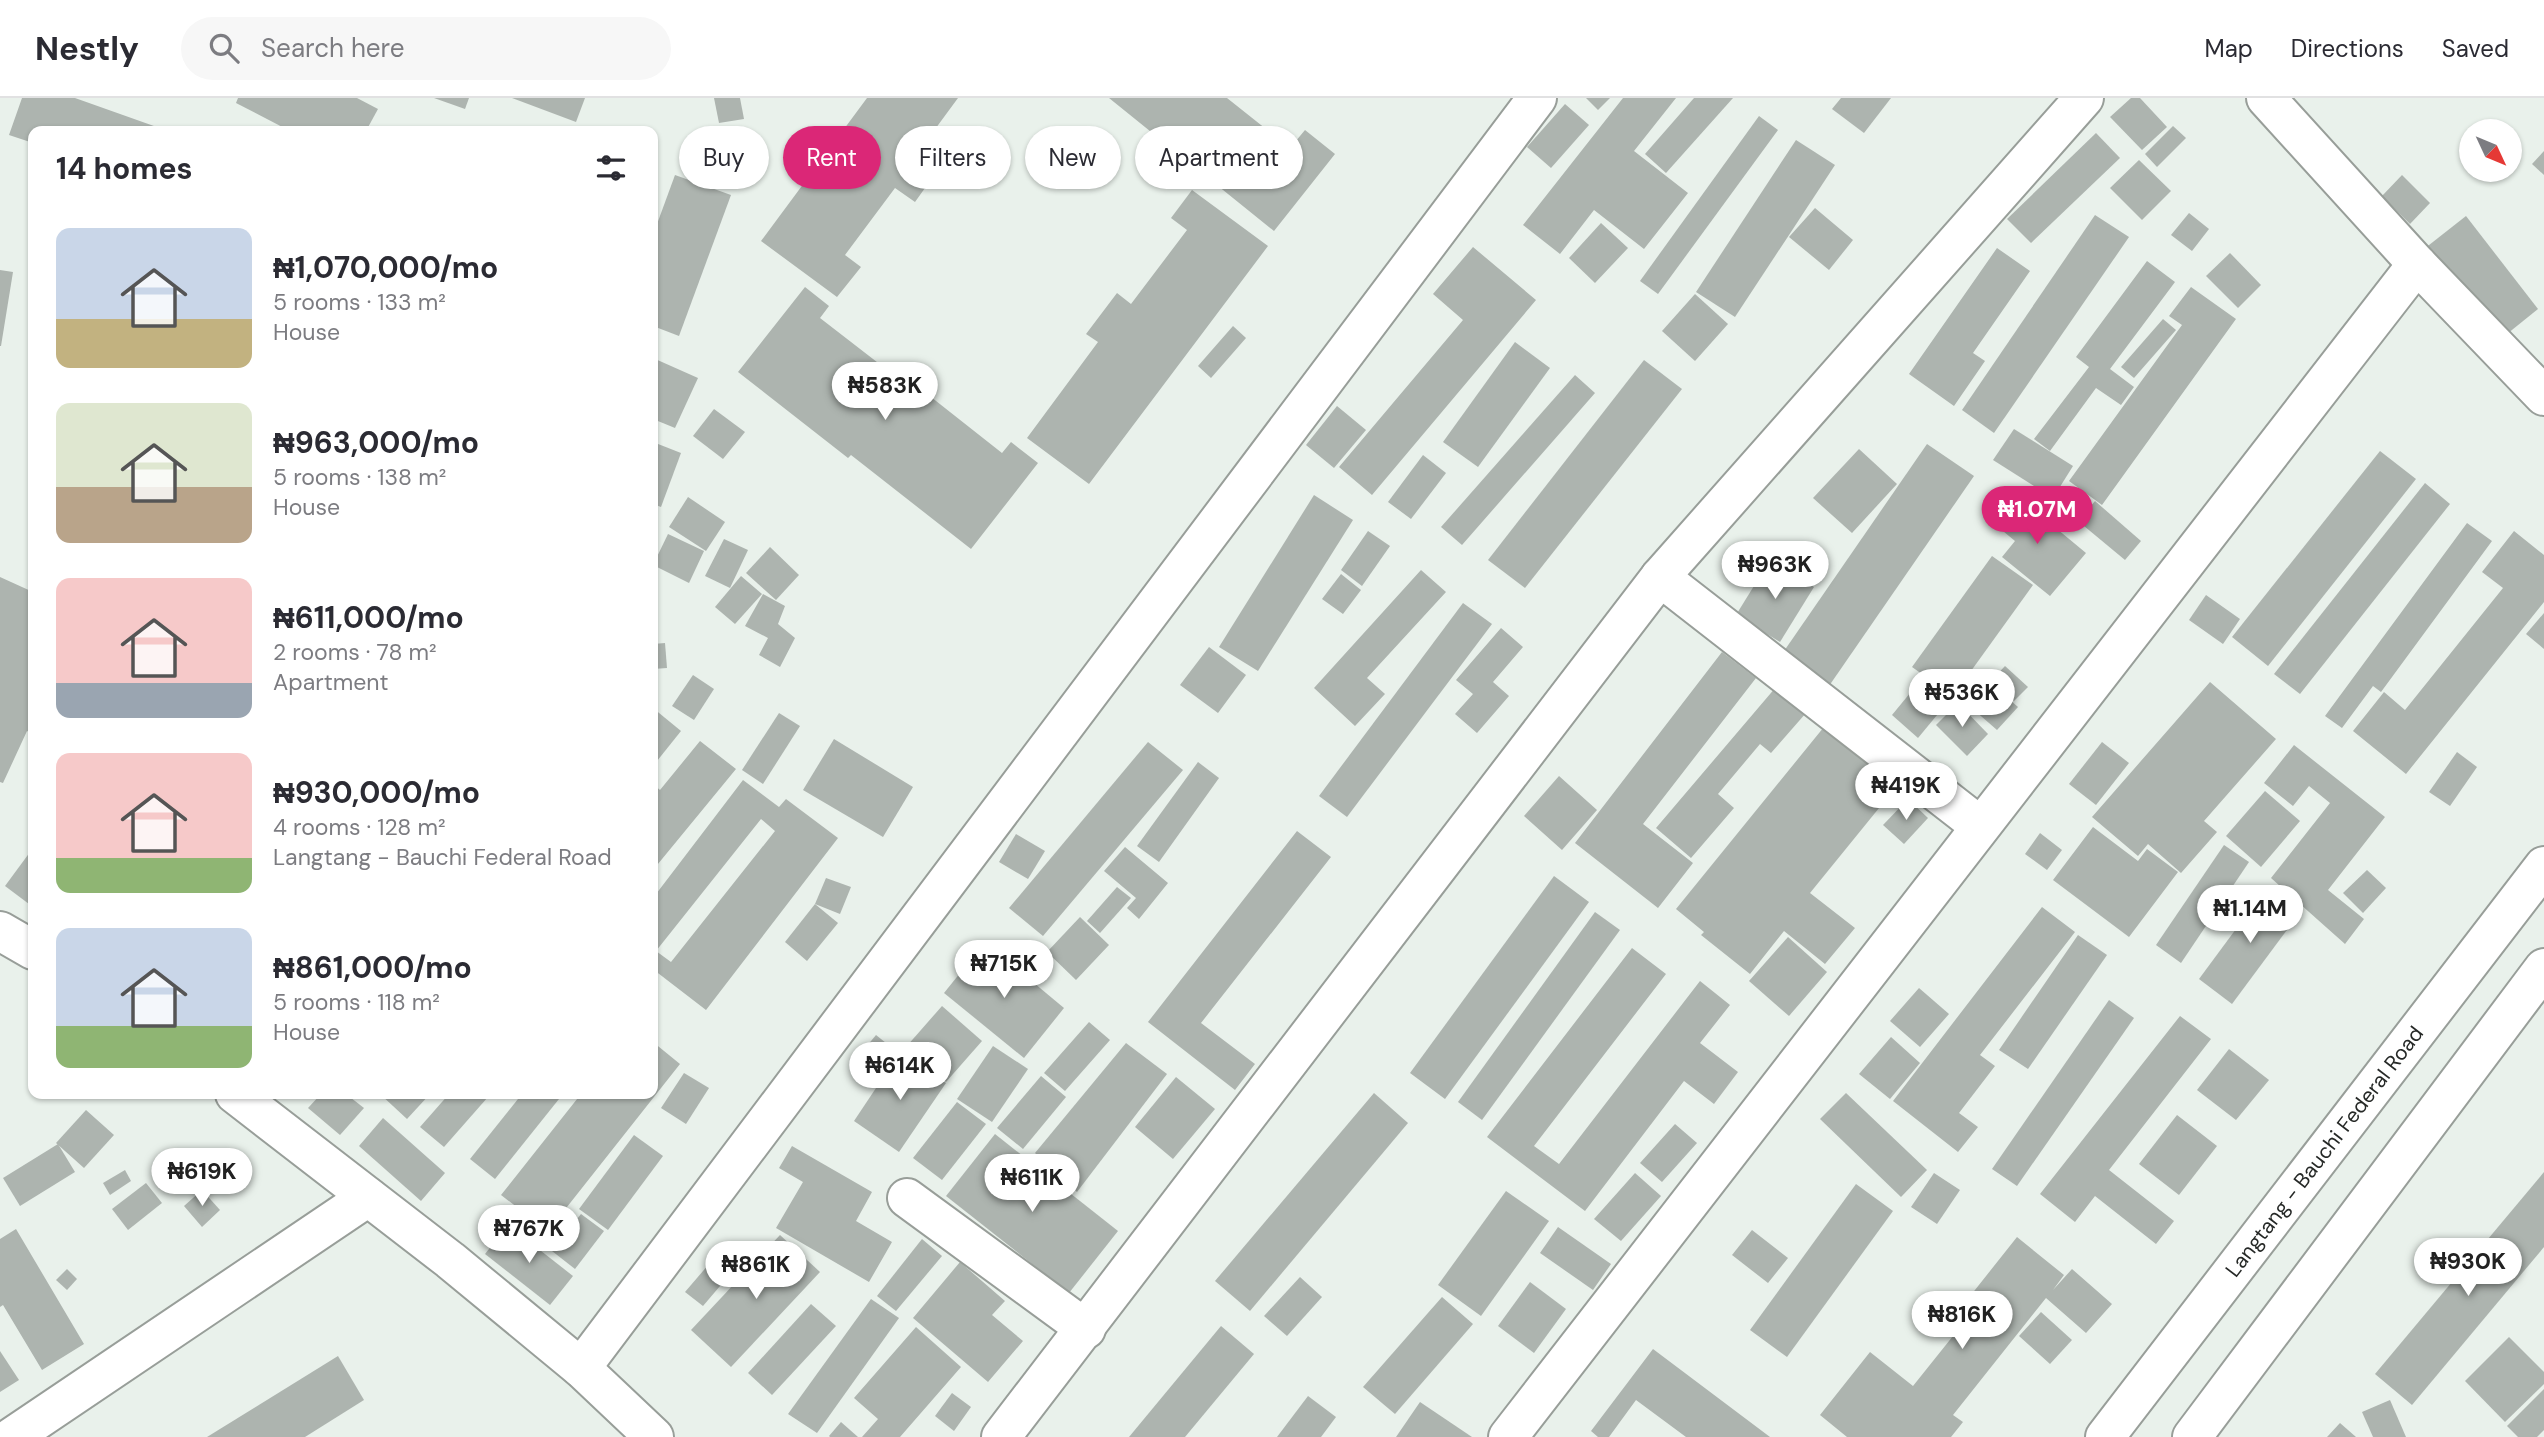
<!DOCTYPE html>
<html lang="en">
<head>
<meta charset="utf-8">
<style>
	:root { --surface:#fff; --page:#f7f7f7; --text:#2b2b33; --muted:#7c7c81; --line:#e1e1e2; --accent:#db2777 }
	body { margin:0; font-family:"DM Sans",sans-serif; background:var(--page); color:var(--text); height:100vh; display:flex; flex-direction:column; font-size:26px; white-space:nowrap }
	* { box-sizing:border-box; margin:0 }
	p { font-size:23px; color:var(--muted) }
	.icon { flex:none; width:38px; height:38px; fill:none; stroke:currentColor; stroke-width:2; stroke-linecap:round; stroke-linejoin:round }
	.map { position:relative; flex:1; overflow:hidden }
	.side { position:absolute; left:28px; top:28px; width:630px; height:973px; display:flex; flex-direction:column; background:var(--surface); border-radius:14px; box-shadow:0 2px 5px #0004 }
	.side>* { flex:none }
	.guide { position:absolute; left:679px; top:28px; width:665px; height:63px; display:flex; gap:14px }
	.needle { width:46px; rotate:134deg }
	.tools { position:absolute; left:2459px; top:21px; display:grid; gap:14px }
	.tools a { display:grid; place-items:center; width:63px; height:63px; border-radius:50%; background:var(--surface); box-shadow:0 2px 5px #0004; font-size:35px }
	.price { position:absolute; translate:-50% -60px; padding:0 16px; border-radius:24px; background:#fff; color:#222; font-size:23px; line-height:46px; filter:drop-shadow(0 2px 4px #0008) }
	.price::after { content:''; position:absolute; left:50%; top:42px; width:21px; height:16px; margin-left:-10px; background:inherit; clip-path:polygon(0 0,100% 0,50% 100%) }
	.price.current { background:var(--accent); color:#fff }
	ul { padding:0; list-style:none }
	li { display:flex; align-items:center; gap:21px; height:175px; padding:0 28px }
	li span { display:grid; place-items:center; flex:none; width:196px; height:140px; border-radius:14px; color:#555 }
	li>.icon { margin-inline-start:auto }
	span .icon { width:84px; height:84px; fill:#fffc; stroke-width:1 }
	li b { font-size:30px }
	h2 { display:flex; justify-content:space-between; align-items:center; height:84px; padding:0 28px; font-size:30px }
	.chip { padding:0 24px; border-radius:32px; background:var(--surface); box-shadow:0 2px 5px #0004; font-size:24px; line-height:63px }
	.chip.current { background:var(--accent); color:#fff }
	header { display:flex; align-items:center; gap:42px; box-sizing:border-box; height:98px; padding:0 35px; background:var(--surface); border-bottom:2px solid var(--line) }
	header strong { font-size:33px }
	nav { display:flex; gap:38px; margin-inline-start:auto; font-size:24px }
	.search { width:490px; height:63px; background:var(--page); display:flex; align-items:center; gap:18px; box-sizing:border-box; padding:0 24px; border-radius:38px; color:var(--muted); font-size:26px }
	.map>svg:first-child { display:block }
	.building { fill:#adb4af; fill-rule:evenodd }
	.lines { fill:none; stroke-linecap:round; stroke-linejoin:round }
	.minor-casing { stroke:#989e99; stroke-width:42 }
	.major-casing { stroke:#989e99; stroke-width:42 }
	.minor { stroke:#fff; stroke-width:38 }
	.major { stroke:#fff; stroke-width:38 }
	.labels { text-anchor:middle; dominant-baseline:central; stroke-width:5; stroke-linejoin:round; paint-order:stroke }
	.street-label { font-size:21px; fill:#262927; stroke:#e9f1eb }
</style>
</head>
<body>
<header>
<strong>Nestly</strong>
<div class="search"><svg class="icon" aria-label="search" viewBox="0 0 24 24"><circle cx="10" cy="10" r="6"/><path d="M15 15l6 6"/></svg>Search here</div>
<nav><a>Map</a><a>Directions</a><a>Saved</a></nav>
</header>
<div class="map">
<svg width="2544" height="1339" viewBox="0 0 2544 1339">
	<rect width="100%" height="100%" fill="#e9f1eb"/>
	<g class="building">
		<polygon points="22,0 75,0 168,33 33,33 33,45 9,37"/>
		<polygon points="238,0 357,0 378,11 366,33 290,33 236,5"/>
		<polygon points="434,0 469,0 465,11"/>
		<polygon points="512,0 585,0 576,24"/>
		<polygon points="714,0 740,0 744,21 719,25"/>
		<polygon points="867,0 958,0 919,53 940,69 915,104 895,90 845,157 861,169 837,199 761,143"/>
		<polygon points="1109,0 1227,0 1290,50 1305,32 1335,56 1274,133"/>
		<polygon points="1586,0 1610,0 1598,12"/>
		<polygon points="1623,0 1676,0 1634,53 1688,95 1644,151 1594,112 1560,156 1523,127"/>
		<polygon points="1694,0 1733,0 1666,75 1645,56"/>
		<polygon points="1841,0 1891,0 1864,35 1832,11"/>
		<polygon points="2131,0 2140,0 2167,29 2142,52 2110,19"/>
		<polygon points="1565,6 1589,27 1551,70 1527,49"/>
		<polygon points="1759,18 1778,32 1658,196 1640,183"/>
		<polygon points="2173,28 2186,40 2157,69 2145,56"/>
		<polygon points="2096,35 2120,60 2031,145 2007,121"/>
		<polygon points="1796,42 1835,67 1735,219 1696,194"/>
		<polygon points="2544,53 2544,77 2532,66"/>
		<polygon points="2139,62 2171,93 2142,122 2110,90"/>
		<polygon points="675,77 731,97 679,238 653,228 653,137"/>
		<polygon points="2402,77 2430,105 2410,126 2382,98"/>
		<polygon points="1192,92 1268,148 1089,386 1027,340 1098,244 1086,236 1117,195 1131,206 1187,132 1171,120"/>
		<polygon points="1815,110 1853,142 1829,172 1789,139"/>
		<polygon points="2189,115 2209,131 2192,153 2171,137"/>
		<polygon points="2095,117 2129,139 1994,335 1962,312"/>
		<polygon points="2466,118 2538,211 2497,244 2424,151"/>
		<polygon points="1601,125 1628,150 1595,185 1569,160"/>
		<polygon points="1473,149 1536,202 1372,397 1339,369 1463,222 1433,196"/>
		<polygon points="1997,150 2030,173 1973,255 1985,263 1954,308 1909,276"/>
		<polygon points="2230,155 2261,187 2238,210 2206,178"/>
		<polygon points="2147,163 2175,184 2110,271 2134,289 2121,307 2096,290 2050,353 2034,341 2089,269 2076,259"/>
		<polygon points="0,172 13,174 1,248 0,248"/>
		<polygon points="805,189 829,208 820,220 895,278 898,273 1002,355 1011,344 1038,365 971,451 851,357 848,360 738,274"/>
		<polygon points="2191,189 2236,221 2102,407 2069,383 2182,227 2169,218"/>
		<polygon points="1695,196 1728,226 1695,263 1662,233"/>
		<polygon points="2163,221 2176,232 2134,280 2121,269"/>
		<polygon points="1233,228 1246,240 1211,280 1198,268"/>
		<polygon points="1515,244 1550,270 1478,369 1443,344"/>
		<polygon points="653,260 698,280 675,330 653,321"/>
		<polygon points="1644,262 1682,291 1525,490 1488,462"/>
		<polygon points="1575,277 1595,295 1462,447 1441,429"/>
		<polygon points="1337,308 1366,332 1334,370 1306,347"/>
		<polygon points="714,311 745,334 723,361 693,338"/>
		<polygon points="2014,331 2073,368 2053,400 1993,362"/>
		<polygon points="653,344 681,355 661,409 653,406"/>
		<polygon points="1927,346 1974,378 1829,588 1782,556"/>
		<polygon points="1859,351 1897,386 1852,435 1813,400"/>
		<polygon points="2380,353 2416,381 2268,568 2232,539"/>
		<polygon points="1423,357 1446,375 1411,421 1388,404"/>
		<polygon points="2425,385 2450,406 2300,596 2274,576"/>
		<polygon points="1314,397 1353,422 1258,573 1219,549"/>
		<polygon points="2016,397 2086,455 2050,498 2002,459 2015,443 1992,424"/>
		<polygon points="688,399 725,424 706,453 669,429"/>
		<polygon points="2095,403 2141,443 2125,462 2078,423"/>
		<polygon points="2467,425 2492,443 2381,594 2373,588 2342,630 2325,618"/>
		<polygon points="1368,433 1390,448 1362,488 1341,472"/>
		<polygon points="2514,433 2544,457 2544,504 2406,676 2353,633 2384,594 2405,612 2503,490 2482,474"/>
		<polygon points="668,436 704,453 689,485 653,467"/>
		<polygon points="724,441 748,452 730,490 705,478"/>
		<polygon points="770,449 799,477 776,502 746,475"/>
		<polygon points="1992,458 2033,487 1953,598 1912,569"/>
		<polygon points="1770,462 1814,489 1780,544 1736,517"/>
		<polygon points="1421,472 1446,494 1367,580 1385,596 1355,628 1314,590"/>
		<polygon points="1341,476 1361,492 1343,516 1322,501"/>
		<polygon points="741,478 762,496 735,526 715,509"/>
		<polygon points="0,479 33,494 33,636 27,633 3,685 0,684"/>
		<polygon points="763,496 785,508 778,526 795,540 780,569 759,557 768,540 745,528"/>
		<polygon points="2206,497 2240,521 2223,546 2189,522"/>
		<polygon points="1463,505 1492,526 1347,719 1319,698"/>
		<polygon points="2544,515 2544,551 2526,536"/>
		<polygon points="1501,530 1523,549 1493,584 1509,598 1477,635 1455,616 1473,596 1456,582"/>
		<polygon points="665,545 667,570 653,571 653,546"/>
		<polygon points="1209,549 1246,577 1218,615 1180,587"/>
		<polygon points="1722,554 1756,580 1643,726 1693,765 1658,810 1575,745"/>
		<polygon points="2005,568 2028,589 2014,603 1991,583"/>
		<polygon points="1978,574 2018,609 1997,632 1958,598"/>
		<polygon points="693,577 714,591 694,622 672,608"/>
		<polygon points="1920,583 1947,605 1918,640 1892,617"/>
		<polygon points="2210,584 2276,641 2204,723 2217,734 2181,775 2148,746 2138,758 2092,719"/>
		<polygon points="1776,589 1806,615 1771,655 1760,646 1718,696 1734,710 1691,760 1656,730"/>
		<polygon points="1958,605 1988,636 1967,658 1936,627"/>
		<polygon points="653,610 681,633 653,668"/>
		<polygon points="779,615 800,628 763,686 742,672"/>
		<polygon points="1828,624 1901,683 1810,795 1855,830 1825,866 1784,833 1750,876 1701,837 1704,834 1676,811"/>
		<polygon points="834,641 913,689 883,739 803,692"/>
		<polygon points="700,643 736,671 653,772 653,686 660,692"/>
		<polygon points="1148,644 1183,672 1043,838 1009,810"/>
		<polygon points="2102,644 2129,665 2096,707 2069,686"/>
		<polygon points="2294,647 2385,719 2328,792 2364,821 2345,846 2271,780 2330,705 2309,688 2293,708 2264,685"/>
		<polygon points="2457,654 2477,669 2450,708 2429,694"/>
		<polygon points="1198,664 1219,680 1159,764 1137,748"/>
		<polygon points="1559,678 1597,712 1562,752 1524,718"/>
		<path d="M743,682L779,709L786,701L838,740L706,912L654,872L656,869L653,867V800ZM761,721L775,733L671,864L656,853Z"/>
		<polygon points="2265,693 2300,723 2261,769 2226,738"/>
		<polygon points="1908,701 1928,720 1904,746 1883,727"/>
		<polygon points="2093,729 2138,763 2147,751 2178,774 2129,839 2053,782"/>
		<polygon points="1297,733 1331,759 1201,925 1255,966 1235,992 1148,924"/>
		<polygon points="2040,735 2062,752 2047,772 2025,756"/>
		<polygon points="1016,736 1045,753 1028,781 999,764"/>
		<polygon points="2224,747 2249,764 2181,865 2156,847"/>
		<polygon points="1125,749 1168,785 1139,821 1127,810 1136,800 1104,773"/>
		<polygon points="33,750 33,809 5,788"/>
		<polygon points="2367,772 2386,790 2363,815 2343,795"/>
		<polygon points="1554,778 1589,804 1445,1001 1410,975"/>
		<polygon points="826,780 851,789 840,816 815,806"/>
		<polygon points="1117,789 1131,800 1100,835 1087,823"/>
		<polygon points="2267,789 2301,813 2232,906 2199,881"/>
		<polygon points="815,806 838,825 807,863 785,844"/>
		<polygon points="2042,809 2075,834 1980,957 1995,968 1959,1015 1978,1029 1958,1054 1893,1003"/>
		<polygon points="1595,814 1620,832 1482,1022 1458,1004"/>
		<polygon points="1080,819 1109,847 1076,882 1047,854"/>
		<polygon points="2078,837 2107,857 2028,971 1999,952"/>
		<polygon points="1788,839 1827,874 1789,918 1749,883"/>
		<polygon points="985,844 1064,910 1024,960 944,895"/>
		<polygon points="1632,850 1666,876 1534,1048 1559,1066 1700,883 1730,907 1700,945 1738,974 1714,1006 1684,983 1585,1113 1487,1039"/>
		<polygon points="1919,890 1949,916 1920,949 1890,923"/>
		<polygon points="2109,902 2134,920 2017,1088 1992,1071"/>
		<polygon points="942,908 982,943 946,984 906,949"/>
		<polygon points="2180,918 2211,941 2109,1072 2174,1123 2156,1146 2095,1098 2075,1124 2040,1096"/>
		<polygon points="1089,924 1110,942 1065,993 1044,975"/>
		<polygon points="876,937 896,953 878,976 857,960"/>
		<polygon points="1891,939 1920,965 1890,1001 1859,976"/>
		<polygon points="653,944 680,966 548,1133 501,1097 581,996 653,996"/>
		<polygon points="1126,945 1167,976 1077,1094 1035,1055"/>
		<polygon points="993,948 1028,971 992,1024 957,1001"/>
		<polygon points="2229,951 2269,982 2236,1022 2197,992"/>
		<polygon points="900,954 946,985 899,1054 854,1023"/>
		<polygon points="684,975 709,990 686,1026 661,1010"/>
		<polygon points="1041,978 1066,999 1023,1051 997,1030"/>
		<polygon points="1176,979 1215,1011 1173,1061 1135,1029"/>
		<polygon points="1374,995 1408,1025 1250,1213 1215,1183"/>
		<polygon points="1846,995 1927,1072 1901,1099 1820,1021"/>
		<polygon points="321,996 346,996 364,1010 340,1037 308,1010"/>
		<polygon points="380,996 430,996 407,1021"/>
		<polygon points="449,996 484,996 488,999 444,1049 420,1029"/>
		<polygon points="522,996 563,996 495,1081 470,1061"/>
		<polygon points="957,1004 986,1026 942,1082 913,1060"/>
		<polygon points="86,1012 114,1037 84,1070 56,1045"/>
		<polygon points="2177,1017 2217,1048 2179,1097 2139,1066"/>
		<polygon points="383,1020 445,1075 421,1103 359,1048"/>
		<polygon points="1675,1026 1697,1045 1662,1084 1640,1065"/>
		<polygon points="995,1036 1118,1133 1069,1195 946,1098"/>
		<polygon points="634,1037 663,1058 608,1132 579,1111"/>
		<polygon points="58,1046 75,1074 20,1108 3,1080"/>
		<polygon points="792,1048 872,1094 856,1123 892,1144 869,1184 776,1130 803,1084 779,1070"/>
		<polygon points="125,1072 131,1083 110,1097 103,1085"/>
		<polygon points="2544,1074 2544,1149 2412,1307 2375,1276"/>
		<polygon points="1635,1075 1661,1098 1621,1143 1594,1121"/>
		<polygon points="1934,1075 1960,1092 1937,1126 1911,1109"/>
		<polygon points="146,1085 162,1105 128,1132 112,1111"/>
		<polygon points="1856,1086 1893,1113 1787,1259 1750,1232"/>
		<polygon points="202,1092 220,1112 202,1129 184,1108"/>
		<polygon points="1506,1093 1549,1123 1481,1218 1438,1187"/>
		<polygon points="581,1116 604,1133 575,1171 552,1153"/>
		<polygon points="508,1127 573,1178 550,1207 485,1156"/>
		<polygon points="1558,1129 1611,1166 1593,1192 1540,1155"/>
		<polygon points="16,1131 84,1246 42,1272 3,1207 0,1209 0,1141"/>
		<polygon points="1752,1132 1788,1160 1768,1185 1732,1157"/>
		<polygon points="780,1137 820,1174 731,1269 691,1232"/>
		<polygon points="2017,1139 2064,1177 2053,1192 2072,1171 2112,1206 2086,1235 2046,1200 1953,1317 1963,1324 1951,1339 1847,1339 1820,1317 1870,1254 1913,1288 1953,1238 1944,1231"/>
		<polygon points="922,1141 942,1158 896,1213 877,1198"/>
		<polygon points="960,1164 1005,1203 992,1217 1023,1243 988,1284 913,1220"/>
		<polygon points="709,1166 726,1181 703,1208 685,1194"/>
		<polygon points="67,1171 77,1181 67,1192 56,1182"/>
		<polygon points="1300,1179 1322,1199 1287,1238 1264,1218"/>
		<polygon points="1530,1184 1566,1211 1534,1255 1498,1228"/>
		<polygon points="1442,1199 1473,1226 1395,1316 1363,1289"/>
		<polygon points="871,1201 899,1220 817,1335 788,1316"/>
		<polygon points="811,1206 836,1228 772,1297 748,1275"/>
		<polygon points="2041,1214 2072,1242 2050,1266 2019,1238"/>
		<polygon points="1221,1228 1254,1256 1185,1339 1129,1339"/>
		<polygon points="916,1229 961,1269 900,1339 862,1339 878,1321 854,1300"/>
		<polygon points="2509,1239 2544,1274 2544,1286 2505,1324 2465,1283"/>
		<polygon points="1653,1251 1770,1339 1686,1339 1636,1302 1609,1339 1598,1339 1591,1333"/>
		<polygon points="0,1253 19,1282 0,1294"/>
		<polygon points="338,1258 364,1302 305,1339 207,1339"/>
		<polygon points="2544,1291 2544,1332 2537,1339 2518,1339 2507,1328"/>
		<polygon points="952,1295 971,1309 954,1333 935,1318"/>
		<polygon points="1308,1298 1336,1319 1321,1339 1277,1339"/>
		<polygon points="2390,1302 2406,1339 2373,1339 2362,1314"/>
		<polygon points="1420,1304 1472,1339 1396,1339"/>
		<polygon points="841,1324 858,1339 830,1339 829,1338"/>
		<polygon points="2340,1325 2356,1339 2327,1339"/>
	</g>
	<g class="lines">
		<g class="minor-casing">
			<g id="minor">
				<polyline points="2266,0 2417,166 2544,298"/>
				<polyline points="1660,479 1980,728"/>
				<polyline points="0,833 33,852"/>
				<polyline points="235,996 450,1162 581,1270 654,1339"/>
				<polyline points="907,1100 1086,1231"/>
				<polyline points="581,1270 1537,0"/>
				<polyline points="12,1339 368,1099"/>
				<polyline points="1001,1339 1660,479 2084,0"/>
				<polyline points="1508,1339 2417,166"/>
			</g>
		</g>
		<g class="major-casing">
			<g id="major">
				<path id="s1" d="M2105,1339L2544,768"/>
				<polyline points="2192,1339 2544,870"/>
			</g>
		</g>
		<use href="#minor" class="minor"/>
		<use href="#major" class="major"/>
	</g>
	<g class="labels">
		<g class="street-label">
			<text stroke="none"><textPath href="#s1" startOffset="360">Langtang - Bauchi Federal Road</textPath></text>
		</g>
	</g>
</svg>
<div class="tools">
<a><svg class="needle" viewBox="-14 -14 28 28"><path d="M0-13l5 13h-10z" fill="#e53935"/><path d="M0 13l5-13h-10z" fill="#7c7c81"/></svg></a>
</div>
<b class="price" style="left:885px;top:324px">₦583K</b>
<b class="price current" style="left:2037px;top:448px">₦1.07M</b>
<b class="price" style="left:1775px;top:503px">₦963K</b>
<b class="price" style="left:1962px;top:631px">₦536K</b>
<b class="price" style="left:1906px;top:724px">₦419K</b>
<b class="price" style="left:2250px;top:847px">₦1.14M</b>
<b class="price" style="left:1004px;top:902px">₦715K</b>
<b class="price" style="left:900px;top:1004px">₦614K</b>
<b class="price" style="left:202px;top:1110px">₦619K</b>
<b class="price" style="left:1032px;top:1116px">₦611K</b>
<b class="price" style="left:529px;top:1167px">₦767K</b>
<b class="price" style="left:2468px;top:1200px">₦930K</b>
<b class="price" style="left:756px;top:1203px">₦861K</b>
<b class="price" style="left:1962px;top:1253px">₦816K</b>
<div class="guide">
<a class="chip">Buy</a>
<a class="chip current">Rent</a>
<a class="chip">Filters</a>
<a class="chip">New</a>
<a class="chip">Apartment</a>
</div>
<section class="side">
<h2>14 homes<svg class="icon" aria-label="filters" viewBox="0 0 24 24"><path d="M4 7h16M4 17h16"/><circle cx="9" cy="7" r="2"/><circle cx="15" cy="17" r="2"/></svg></h2>
<ul>
<li><span style="background:linear-gradient(#c9d6e8 65%,#c2b280 0)"><svg class="icon" aria-label="home" viewBox="0 0 24 24"><path d="M3 11l9-7 9 7M6 9v11h12V9"/></svg></span><div><b>₦1,070,000/mo</b><p>5 rooms · 133 m²</p><p>House</p></div></li>
<li><span style="background:linear-gradient(#dfe7d0 60%,#b9a48a 0)"><svg class="icon" aria-label="home" viewBox="0 0 24 24"><path d="M3 11l9-7 9 7M6 9v11h12V9"/></svg></span><div><b>₦963,000/mo</b><p>5 rooms · 138 m²</p><p>House</p></div></li>
<li><span style="background:linear-gradient(#f6c9c9 75%,#9aa5b1 0)"><svg class="icon" aria-label="home" viewBox="0 0 24 24"><path d="M3 11l9-7 9 7M6 9v11h12V9"/></svg></span><div><b>₦611,000/mo</b><p>2 rooms · 78 m²</p><p>Apartment</p></div></li>
<li><span style="background:linear-gradient(#f6c9c9 75%,#8fb573 0)"><svg class="icon" aria-label="home" viewBox="0 0 24 24"><path d="M3 11l9-7 9 7M6 9v11h12V9"/></svg></span><div><b>₦930,000/mo</b><p>4 rooms · 128 m²</p><p>Langtang - Bauchi Federal Road</p></div></li>
<li><span style="background:linear-gradient(#c9d6e8 70%,#8fb573 0)"><svg class="icon" aria-label="home" viewBox="0 0 24 24"><path d="M3 11l9-7 9 7M6 9v11h12V9"/></svg></span><div><b>₦861,000/mo</b><p>5 rooms · 118 m²</p><p>House</p></div></li>
</ul>
</section>
</div>
</body>
</html>
